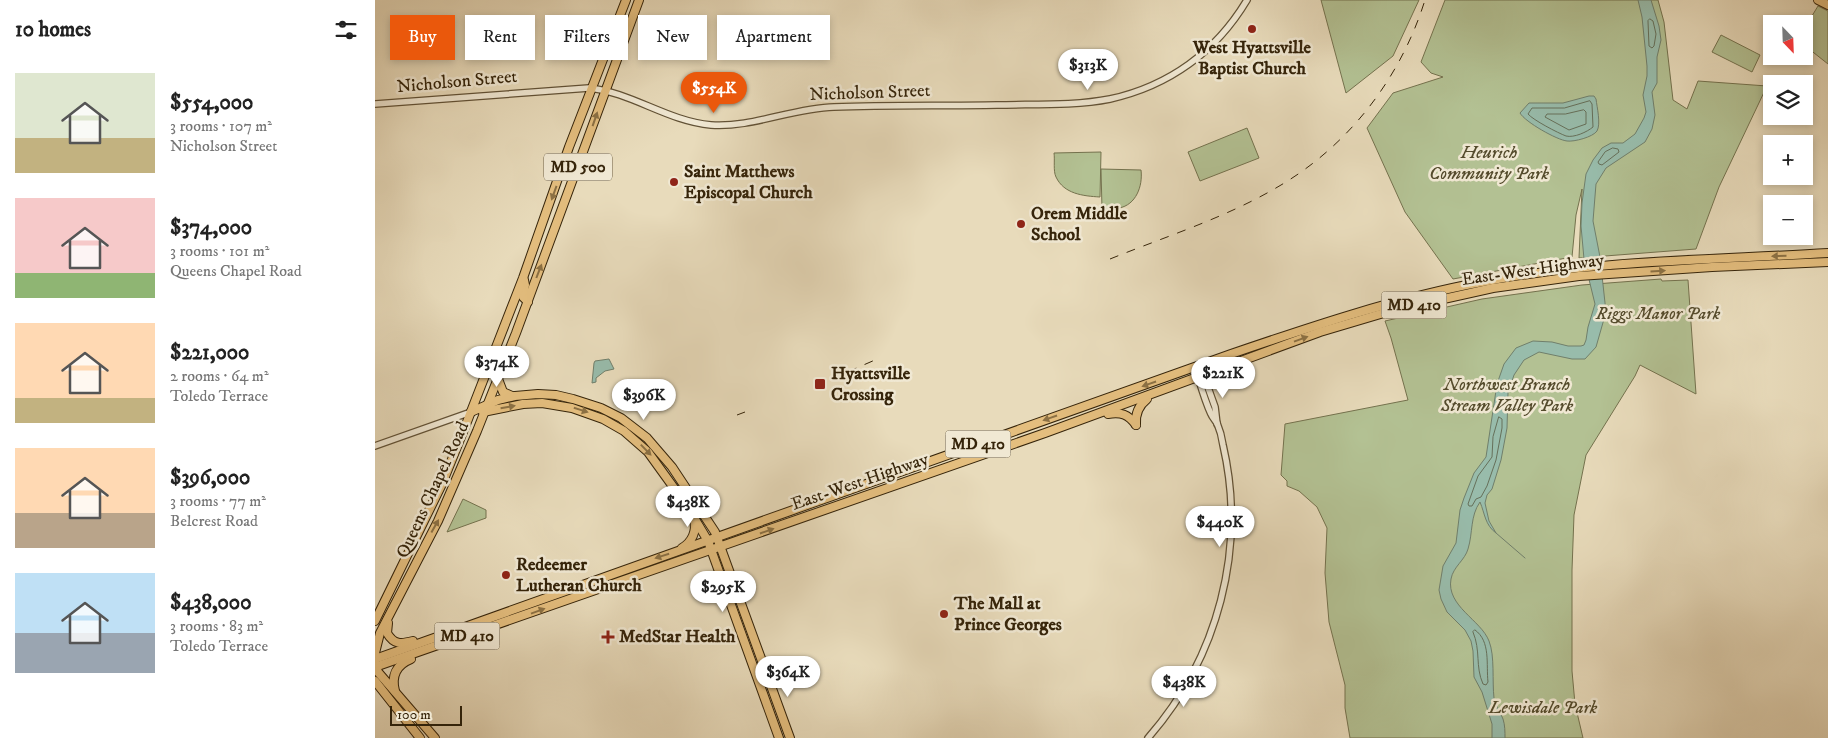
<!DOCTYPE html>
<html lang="en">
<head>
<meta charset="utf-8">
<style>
	:root { --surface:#fff; --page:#f2f2f2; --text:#222; --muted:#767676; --accent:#ea580c }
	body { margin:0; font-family:"IM FELL DW Pica",serif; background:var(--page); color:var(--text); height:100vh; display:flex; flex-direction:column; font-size:19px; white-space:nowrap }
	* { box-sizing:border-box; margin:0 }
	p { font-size:16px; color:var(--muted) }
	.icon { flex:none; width:28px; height:28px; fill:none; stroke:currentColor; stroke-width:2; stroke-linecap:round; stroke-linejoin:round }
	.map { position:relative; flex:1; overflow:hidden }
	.sheet { display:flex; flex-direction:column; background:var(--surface); width:375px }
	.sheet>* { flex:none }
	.guide { position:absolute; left:15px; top:15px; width:475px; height:45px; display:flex; gap:10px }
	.needle { width:32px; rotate:157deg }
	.tools { position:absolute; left:1388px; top:15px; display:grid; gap:10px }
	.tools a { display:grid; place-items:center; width:50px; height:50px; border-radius:0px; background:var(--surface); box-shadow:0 2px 8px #0003; font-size:25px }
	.scale { position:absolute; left:15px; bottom:12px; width:72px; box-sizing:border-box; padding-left:5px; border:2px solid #35240a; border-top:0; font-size:14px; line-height:18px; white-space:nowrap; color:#35240a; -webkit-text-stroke:4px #f0e8d3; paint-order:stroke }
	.price { position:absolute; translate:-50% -42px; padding:0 11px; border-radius:18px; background:#fff; color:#222; font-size:16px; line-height:32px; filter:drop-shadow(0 1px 2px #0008) }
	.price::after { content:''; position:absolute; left:50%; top:30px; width:15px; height:11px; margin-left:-8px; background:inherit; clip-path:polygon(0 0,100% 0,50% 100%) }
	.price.on { background:var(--accent); color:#fff }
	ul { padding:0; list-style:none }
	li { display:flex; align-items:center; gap:15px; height:125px; padding:0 15px }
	li span { display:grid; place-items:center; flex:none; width:140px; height:100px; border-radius:0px; color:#555 }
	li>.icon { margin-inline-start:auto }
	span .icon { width:60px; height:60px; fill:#fffc; stroke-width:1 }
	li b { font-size:21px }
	h2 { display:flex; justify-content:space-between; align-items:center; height:60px; padding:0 15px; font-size:21px }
	.tag { padding:0 18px; border-radius:0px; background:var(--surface); box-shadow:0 2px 8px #0003; font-size:18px; line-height:45px }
	.tag.on { background:var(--accent); color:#fff }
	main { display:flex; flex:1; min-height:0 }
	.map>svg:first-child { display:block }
	.green { fill:#b3c193; stroke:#74724e }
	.water { fill:#98bcab; stroke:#707f6b }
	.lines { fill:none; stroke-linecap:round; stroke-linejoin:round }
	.shore { stroke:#66705a; stroke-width:1 }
	.stream { stroke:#707f6b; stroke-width:1 }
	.minor-casing { stroke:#625236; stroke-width:8 }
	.major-casing { stroke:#35240a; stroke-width:10 }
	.minor { stroke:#f0e8d3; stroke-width:5.5 }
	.major { stroke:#e4be7e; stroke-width:8 }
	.rail { stroke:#35240a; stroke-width:1; stroke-dasharray:9 9; stroke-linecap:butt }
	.oneway { fill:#8c7144 }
	.poi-dot { fill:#8f2418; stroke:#f0e8d3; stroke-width:2 }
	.labels { text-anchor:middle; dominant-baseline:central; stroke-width:5; stroke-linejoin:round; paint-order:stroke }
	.shield { fill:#f0e8d3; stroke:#6d5f46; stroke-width:1 }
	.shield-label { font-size:16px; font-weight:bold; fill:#35240a }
	.poi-label { font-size:18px; font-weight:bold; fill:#35240a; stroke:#f0e8d3; text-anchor:start }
	.street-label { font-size:18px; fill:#35240a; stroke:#f0e8d3 }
	.park-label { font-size:18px; font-style:italic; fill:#544b2c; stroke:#f0e8d3 }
</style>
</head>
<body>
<main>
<section class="sheet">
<h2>10 homes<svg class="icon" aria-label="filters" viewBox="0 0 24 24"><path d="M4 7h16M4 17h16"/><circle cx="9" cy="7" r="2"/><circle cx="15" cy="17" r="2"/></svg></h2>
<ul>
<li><span style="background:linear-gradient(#dfe7d0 65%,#c2b280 0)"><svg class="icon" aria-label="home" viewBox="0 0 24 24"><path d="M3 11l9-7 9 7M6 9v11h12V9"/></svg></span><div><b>$554,000</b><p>3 rooms · 107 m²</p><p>Nicholson Street</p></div></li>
<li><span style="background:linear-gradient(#f6c9c9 75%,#8fb573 0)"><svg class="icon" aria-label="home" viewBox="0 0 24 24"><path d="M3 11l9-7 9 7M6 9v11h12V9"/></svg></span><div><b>$374,000</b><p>3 rooms · 101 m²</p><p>Queens Chapel Road</p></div></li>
<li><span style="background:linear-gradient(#ffd9b3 75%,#c2b280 0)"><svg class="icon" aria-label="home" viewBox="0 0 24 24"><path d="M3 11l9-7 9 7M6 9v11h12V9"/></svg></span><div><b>$221,000</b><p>2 rooms · 64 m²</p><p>Toledo Terrace</p></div></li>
<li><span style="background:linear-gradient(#ffd9b3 65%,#b9a48a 0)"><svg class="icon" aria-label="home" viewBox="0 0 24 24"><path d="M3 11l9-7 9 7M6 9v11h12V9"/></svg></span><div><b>$396,000</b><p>3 rooms · 77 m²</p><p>Belcrest Road</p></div></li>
<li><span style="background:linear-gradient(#bfe0f5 60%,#9aa5b1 0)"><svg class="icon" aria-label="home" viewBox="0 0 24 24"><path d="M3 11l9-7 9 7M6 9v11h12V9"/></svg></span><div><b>$438,000</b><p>3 rooms · 83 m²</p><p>Toledo Terrace</p></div></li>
</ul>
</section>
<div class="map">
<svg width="1453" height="738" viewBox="0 0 1453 738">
	<rect width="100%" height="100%" fill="#e8dbbb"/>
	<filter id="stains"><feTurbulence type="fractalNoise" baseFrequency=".004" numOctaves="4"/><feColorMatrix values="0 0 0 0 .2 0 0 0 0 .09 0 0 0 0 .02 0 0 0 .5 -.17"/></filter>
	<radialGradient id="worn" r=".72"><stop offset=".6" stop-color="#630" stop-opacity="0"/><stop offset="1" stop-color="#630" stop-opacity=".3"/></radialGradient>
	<g class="green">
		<polygon points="946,0 1044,0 1018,56 971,93"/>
		<polygon points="1070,0 1283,0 1289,22 1298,100 1312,109 1323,81 1392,86 1344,187 1321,249 1204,258 1207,189 1201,215 1197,257 1078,279 1030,212 992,128 1018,93 1068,77 1056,73 1046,62"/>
		<polygon points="1443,6 1453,11 1453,64 1429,45 1429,29"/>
		<polygon points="1346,35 1385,55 1377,72 1337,52"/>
		<polygon points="872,128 884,158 825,181 813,152"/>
		<path d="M726,152L725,197C708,196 689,194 681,177C678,171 680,160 679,153Z"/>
		<path d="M726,169L766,170C768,186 761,205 744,208C738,210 732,209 727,209Z"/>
		<polygon points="1286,279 1287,281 1313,280 1321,394 1265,365 1260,376 1211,455 1199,515 1197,570 1197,671 1200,704 1208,738 975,738 970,708 970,685 954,622 950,573 952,528 942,507 924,491 912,486 912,481 906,475 910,424 1033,400 1016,338 1010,321 1107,299 1207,285"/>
		<polygon points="88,499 111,510 111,518 72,532"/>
	</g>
	<g class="water">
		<path d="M1263,0H1276L1284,26L1286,40L1282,57V83L1277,92L1280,115L1277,129L1270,142L1231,168L1221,184L1218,221L1225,257L1231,312L1221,347L1210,359H1197L1164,352L1149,360L1139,375L1133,393L1132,428L1126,460L1117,489L1112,495L1110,503L1114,521L1121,533C1110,525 1110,514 1105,502C1095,516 1098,533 1093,549C1090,560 1078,567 1076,579C1071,606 1106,620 1114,641C1120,656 1117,681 1119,698C1121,705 1125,712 1128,719C1130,725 1130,732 1130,738H1117V724L1107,692L1099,677L1098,651L1096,641L1090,630L1072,612L1066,599L1064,590L1068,566L1081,543L1085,510L1089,498L1099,473L1111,457L1122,384L1129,364L1141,348L1158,341L1177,342L1193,346H1206L1209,345L1211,340L1213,327L1220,304L1209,259L1206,226L1207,203L1211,174L1218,160L1227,148L1236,143H1248L1260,134L1269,118L1271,112L1268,95L1272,76V66L1267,17Z"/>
		<path d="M1214,96H1219L1221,99C1222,107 1226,124 1222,131C1218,137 1199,142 1192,141C1182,140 1150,122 1145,113L1154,103H1188Z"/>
		<polygon points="234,359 239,369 230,371 221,378 221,382 217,383 219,363 220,361"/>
	</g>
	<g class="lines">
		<g class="shore">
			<polygon points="1275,19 1278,21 1281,34 1279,46 1277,48 1274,46 1273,21"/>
			<path d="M1215,101L1217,104L1218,127C1212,132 1199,138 1191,136C1183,133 1158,120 1153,114L1157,108H1189Z"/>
			<polygon points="1209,110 1211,112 1211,124 1194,130 1170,117 1172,114 1190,114"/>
			<polygon points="1238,148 1243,149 1244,152 1227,165 1224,164 1223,162 1230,152"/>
			<polygon points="1124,417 1127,419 1127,428 1121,460 1112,486 1106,497 1101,499 1097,506 1094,506 1093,504 1103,476 1117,457 1118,437"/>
			<path d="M1100,630C1116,641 1111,665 1113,682L1111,685L1108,684C1100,666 1106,651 1098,632Z"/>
		</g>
		<polyline class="stream" points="1121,533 1150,558"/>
		<g class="minor-casing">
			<g id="minor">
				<path d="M0,104L214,88C256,92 292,121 336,125C376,128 418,108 459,107C513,105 568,106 622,105C658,104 700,106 735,99C794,86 841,52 872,0"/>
				<polyline points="825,365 840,407 842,424"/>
				<polyline points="0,446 96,412"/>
				<path d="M773,738C843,658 872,549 848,445C847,438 845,430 842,423C840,420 837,417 836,414C829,399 825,383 820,367"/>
			</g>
		</g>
		<g class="major-casing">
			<g id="major">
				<polyline points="1443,0 1453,5"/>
				<polyline points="149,280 150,285 148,297 153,302"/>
				<polyline points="123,379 128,392 137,396"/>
				<polyline points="96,412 123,400 140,396 163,394 181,395 198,399 226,408 246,418 272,438 297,467 340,532 415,738"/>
				<polyline points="108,412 148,404 167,403 197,408 228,419 249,431 273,452 312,506 333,541 404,738"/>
				<path d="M733,414C746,412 753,414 761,425"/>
				<path d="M761,425C760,414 763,406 772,399"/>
				<path d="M307,548C317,542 322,531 319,520"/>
				<polyline points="0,621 67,484 90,427 148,278 194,147 251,0"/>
				<path d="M13,623L12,633C19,645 26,644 38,641"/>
				<polyline points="0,653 5,633 63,521 102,431 141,333 264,0"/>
				<path d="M0,659L856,354C938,326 1021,298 1107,282C1221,260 1337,260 1453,253"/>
				<polyline points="0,663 3,672 60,738"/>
				<polyline points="0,667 670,433 945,332 1019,310 1118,288 1204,276 1337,267 1453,262"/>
				<polyline points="0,681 45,738"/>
				<path d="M20,691C16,676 21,665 36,659"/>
			</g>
		</g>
		<use href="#minor" class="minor"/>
		<use href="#major" class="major"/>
		<g class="rail">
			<path d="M735,259C792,236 853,217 906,185C975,144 1026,77 1050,0"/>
			<polyline points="440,386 500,360"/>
			<polyline points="362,415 370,412"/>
		</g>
	</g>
	<defs><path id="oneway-solid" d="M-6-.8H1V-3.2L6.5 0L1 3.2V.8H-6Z" transform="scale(1.25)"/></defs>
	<g class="oneway">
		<use href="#oneway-solid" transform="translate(220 119) rotate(-71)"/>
		<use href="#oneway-solid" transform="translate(179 193) rotate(110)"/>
		<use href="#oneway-solid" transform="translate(1404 256) rotate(178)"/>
		<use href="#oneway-solid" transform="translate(164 271) rotate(-69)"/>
		<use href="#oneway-solid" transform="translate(1283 271) rotate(-3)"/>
		<use href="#oneway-solid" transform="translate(926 339) rotate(-20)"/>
		<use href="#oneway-solid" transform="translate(774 384) rotate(161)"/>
		<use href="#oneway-solid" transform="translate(133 407) rotate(-10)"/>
		<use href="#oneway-solid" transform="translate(206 410) rotate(17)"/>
		<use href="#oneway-solid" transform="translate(675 418) rotate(161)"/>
		<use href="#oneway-solid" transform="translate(271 450) rotate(46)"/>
		<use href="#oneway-solid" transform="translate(60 526) rotate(-61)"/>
		<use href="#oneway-solid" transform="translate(392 531) rotate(-19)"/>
		<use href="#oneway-solid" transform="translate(287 556) rotate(162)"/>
		<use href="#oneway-solid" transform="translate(163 611) rotate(-20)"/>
	</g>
	<g class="poi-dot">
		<circle cx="877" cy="29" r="5"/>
		<circle cx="299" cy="182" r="5"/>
		<circle cx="646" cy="224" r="5"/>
		<rect x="439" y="378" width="12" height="12" rx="2.5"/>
		<circle cx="131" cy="575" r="5"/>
		<circle cx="569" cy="614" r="5"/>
		<path d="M230.5 629.5h5v5h5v5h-5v5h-5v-5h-5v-5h5z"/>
	</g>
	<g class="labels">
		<g class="shield">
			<rect x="169" y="153.5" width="68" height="27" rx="4"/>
			<rect x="1006.5" y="291.5" width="65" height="27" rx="4"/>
			<rect x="570.5" y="430.5" width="65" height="27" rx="4"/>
			<rect x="59.5" y="622.5" width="65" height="27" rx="4"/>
		</g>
		<g class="shield-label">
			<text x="203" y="167">MD 500</text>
			<text x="1039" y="305">MD 410</text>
			<text x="603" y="444">MD 410</text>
			<text x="92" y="636">MD 410</text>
		</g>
		<g class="poi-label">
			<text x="877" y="48" text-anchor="middle">West Hyattsville<tspan x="877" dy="21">Baptist Church</tspan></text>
			<text x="309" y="172">Saint Matthews<tspan x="309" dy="21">Episcopal Church</tspan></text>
			<text x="656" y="214">Orem Middle<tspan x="656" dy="21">School</tspan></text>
			<text x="456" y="374">Hyattsville<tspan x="456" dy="21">Crossing</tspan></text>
			<text x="141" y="565">Redeemer<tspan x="141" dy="21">Lutheran Church</tspan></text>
			<text x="579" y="604">The Mall at<tspan x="579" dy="21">Prince Georges</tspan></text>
			<text x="244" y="637">MedStar Health</text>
		</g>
		<g class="street-label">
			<text transform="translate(82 82) rotate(-5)">Nicholson Street</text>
			<text transform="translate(495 93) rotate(-2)">Nicholson Street</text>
			<text transform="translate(1158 270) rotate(-8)">East-West Highway</text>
			<text transform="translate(485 482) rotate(-19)">East-West Highway</text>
			<text transform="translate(58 490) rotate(-65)">Queens Chapel Road</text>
		</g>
		<g class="park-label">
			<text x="1114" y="153">Heurich<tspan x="1114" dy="21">Community Park</tspan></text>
			<text x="1283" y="314">Riggs Manor Park</text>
			<text x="1132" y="385">Northwest Branch<tspan x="1132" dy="21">Stream Valley Park</tspan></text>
			<text x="1168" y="708">Lewisdale Park</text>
		</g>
	</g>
	<rect width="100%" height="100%" filter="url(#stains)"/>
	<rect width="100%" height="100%" fill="url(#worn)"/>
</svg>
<div class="tools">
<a><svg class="needle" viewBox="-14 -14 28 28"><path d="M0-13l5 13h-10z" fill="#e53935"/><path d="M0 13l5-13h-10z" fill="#767676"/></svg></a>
<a><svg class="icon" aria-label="layers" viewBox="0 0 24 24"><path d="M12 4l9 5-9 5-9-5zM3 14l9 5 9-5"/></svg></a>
<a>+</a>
<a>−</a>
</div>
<div class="scale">100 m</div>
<b class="price" style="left:713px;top:91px">$313K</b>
<b class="price on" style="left:339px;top:114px">$554K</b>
<b class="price" style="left:122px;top:388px">$374K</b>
<b class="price" style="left:848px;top:399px">$221K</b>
<b class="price" style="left:269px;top:421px">$396K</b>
<b class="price" style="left:313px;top:528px">$438K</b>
<b class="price" style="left:845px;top:548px">$440K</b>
<b class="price" style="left:348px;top:613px">$295K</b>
<b class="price" style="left:413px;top:698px">$364K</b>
<b class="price" style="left:809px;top:708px">$438K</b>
<div class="guide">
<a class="tag on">Buy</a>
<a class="tag">Rent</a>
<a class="tag">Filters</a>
<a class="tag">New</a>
<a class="tag">Apartment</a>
</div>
</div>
</main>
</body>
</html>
